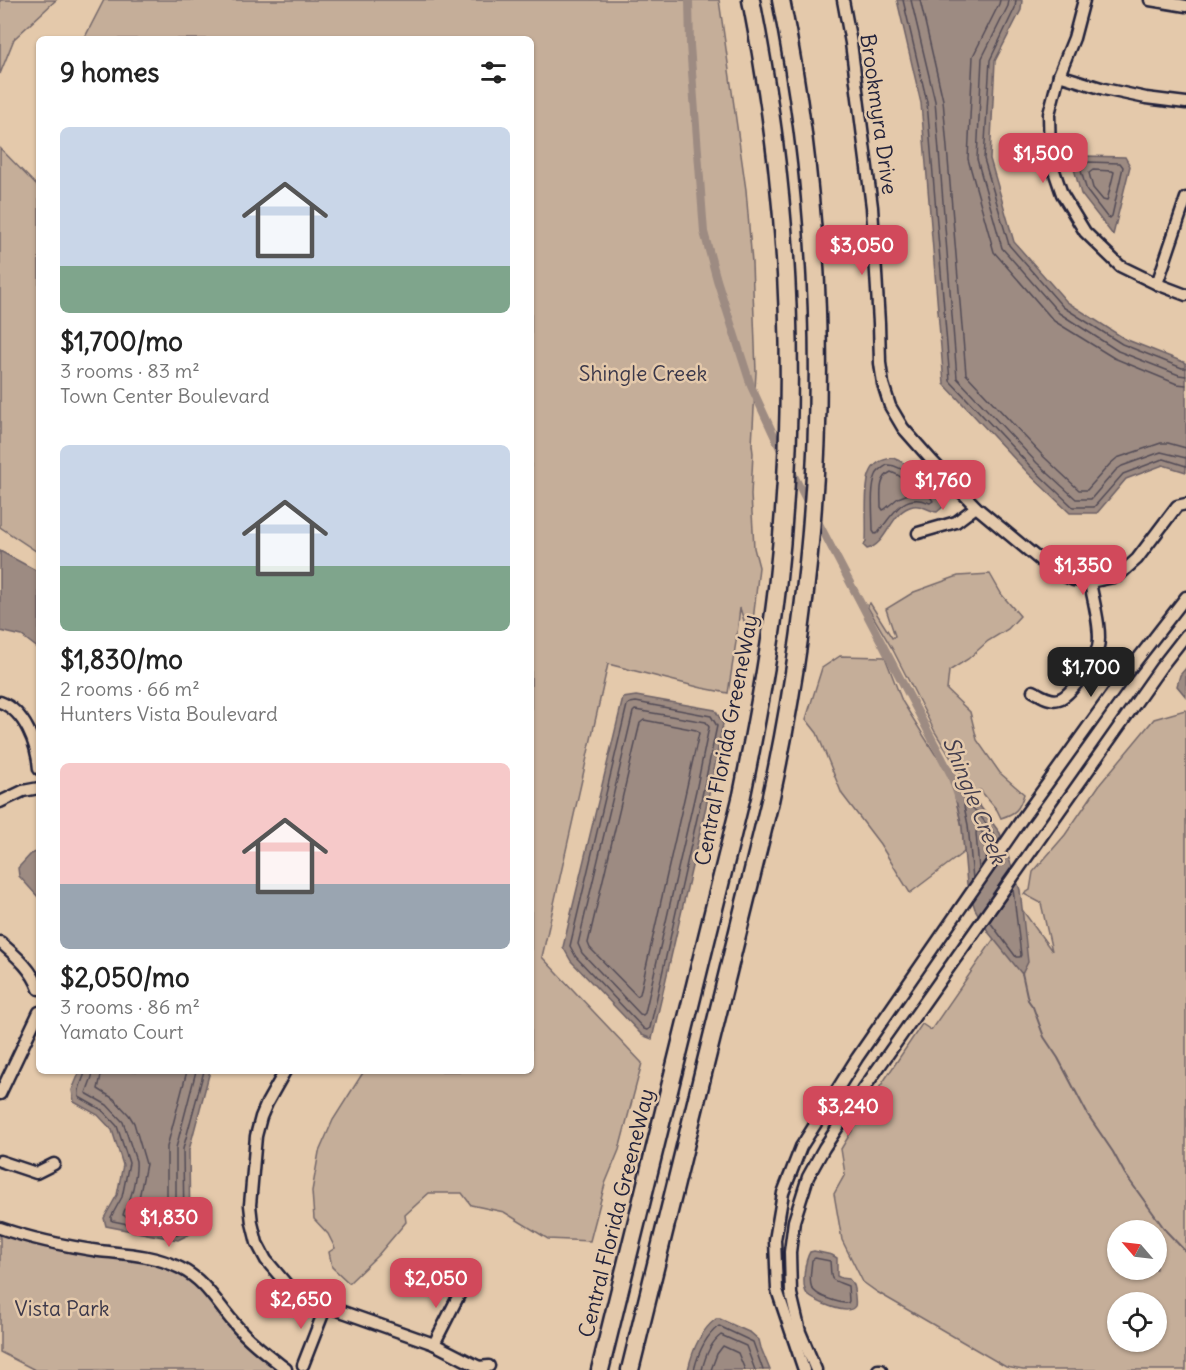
<!DOCTYPE html>
<html lang="en">
<head>
<meta charset="utf-8">
<style>
	:root { --surface:#fff; --page:#f6f6f6; --text:#222; --muted:#767676; --accent:#d1495b }
	body { margin:0; font-family:Delius,sans-serif; background:var(--page); color:var(--text); height:100vh; display:flex; flex-direction:column; font-size:22px; white-space:nowrap }
	* { box-sizing:border-box; margin:0 }
	p { font-size:20px; color:var(--muted) }
	.icon { flex:none; width:33px; height:33px; fill:none; stroke:currentColor; stroke-width:2; stroke-linecap:round; stroke-linejoin:round }
	.map { position:relative; flex:1; overflow:hidden }
	.drawer { position:absolute; left:36px; top:36px; width:498px; height:1038px; display:flex; flex-direction:column; background:var(--surface); border-radius:9px; box-shadow:0 2px 4px #0004 }
	.drawer>* { flex:none }
	.needle { width:39px; rotate:298deg }
	.fabs { position:absolute; left:1107px; top:1220px; display:grid; gap:12px }
	.fabs a { display:grid; place-items:center; width:60px; height:60px; border-radius:50%; background:var(--surface); box-shadow:0 2px 4px #0004; font-size:30px }
	.price { position:absolute; translate:-50% -51px; padding:0 14px; border-radius:12px; background:var(--accent); color:#fff; font-size:20px; line-height:39px; filter:drop-shadow(0 2px 3px #0008) }
	.price::after { content:''; position:absolute; left:50%; top:36px; width:18px; height:14px; margin-left:-9px; background:inherit; clip-path:polygon(0 0,100% 0,50% 100%) }
	.price.selected { background:#222; color:#fff }
	ul { padding:0; list-style:none }
	li { display:grid; align-content:center; gap:12px; height:318px; padding:0 24px }
	li span { display:grid; place-items:center; height:186px; border-radius:9px; color:#555 }
	li>.icon { margin-inline-start:auto }
	span .icon { width:108px; height:108px; fill:#fffc; stroke-width:1 }
	li b { font-size:26px }
	h2 { display:flex; justify-content:space-between; align-items:center; height:72px; padding:0 24px; font-size:26px }
	.map>svg:first-child { display:block }
	.green { fill:#c5ae99; stroke:#74686a; stroke-width:1.5; fill-rule:evenodd }
	.water { fill:#9d8b82; stroke:#6c6166; stroke-width:1.5 }
	.pier { fill:#e4c9ab }
	.lines { fill:none; stroke-linecap:round; stroke-linejoin:round }
	.shore { stroke:#534c57; stroke-width:1.5 }
	.stream { stroke:#6c6166; stroke-width:2 }
	.canal { stroke:#9d8b82; stroke-width:8 }
	.minor-casing { stroke:#22223b; stroke-width:15 }
	.highway-casing { stroke:#22223b; stroke-width:21 }
	.minor { stroke:#e4c9ab; stroke-width:10 }
	.highway { stroke:#e4c9ab; stroke-width:16 }
	.labels { text-anchor:middle; dominant-baseline:central; stroke-width:5; stroke-linejoin:round; paint-order:stroke }
	.street-label { font-size:21px; fill:#22223b; stroke:#e4c9ab }
	.park-label { font-size:21px; fill:#3a3749; stroke:#e4c9ab }
	.water-label { font-size:22px; font-style:italic; fill:#413c4d; stroke:#e4c9ab }
</style>
</head>
<body>
<div class="map">
<svg width="1186" height="1370" viewBox="0 0 1186 1370">
	<rect width="100%" height="100%" fill="#e4c9ab"/>
	<filter id="ink" filterUnits="userSpaceOnUse"><feTurbulence type="fractalNoise" baseFrequency=".0167" numOctaves="2"/><feDisplacementMap in="SourceGraphic" scale="12" xChannelSelector="R" yChannelSelector="G"/><feConvolveMatrix kernelMatrix="1 2 1 2 8 2 1 2 1" color-interpolation-filters="sRGB"/></filter>
	<g filter="url(#ink)">
		<g class="green">
			<polygon points="0,0 56,0 14,39 0,74"/>
			<polygon points="104,0 719,0 746,190 752,263 756,372 752,445 753,453 751,495 754,548 759,567 752,630 744,621 740,608 736,642 728,693 702,688 608,664 542,957 642,1063 619,1150 605,1184 590,1241 548,1239 504,1212 471,1205 462,1193 429,1193 405,1215 406,1222 378,1255 349,1283 332,1267 329,1252 335,1248 328,1234 314,1219 312,1191 319,1152 333,1120 364,1071 531,1071 531,39 84,39"/>
			<polygon points="0,148 39,188 39,553 0,527"/>
			<path d="M990,574L1002,595L1020,616L1008,629L988,641L968,659L949,671L947,690L970,712L977,740L1000,773L1024,794C1019,810 1016,813 1001,818L997,810L980,790L972,793L935,732L893,650L867,606L870,603L892,638L895,636L886,609L914,592L958,576Z"/>
			<polygon points="840,656 885,657 902,701 935,754 959,780 963,788 957,792 955,796 962,827 964,852 910,893 880,844 842,794 817,733 806,719 822,668"/>
			<path d="M1185,710L1186,711V1370H1023L1006,1367L877,1292L863,1282L842,1240L834,1194L845,1174L841,1149L865,1109L922,1024L931,1030L1018,904L1052,951L1041,903L1024,894L1030,890L1033,872L1065,835L1100,784L1154,719ZM1118,1230H1156V1269H1118ZM1118,1302H1156V1341H1118Z"/>
			<polygon points="0,1228 181,1269 285,1370 35,1370 0,1352"/>
		</g>
		<g class="water">
			<polygon points="897,0 1022,0 1021,10 995,61 990,159 1014,242 1067,302 1125,339 1186,363 1186,472 1163,465 1126,479 1097,513 1070,513 1028,473 944,384 921,103"/>
			<polygon points="1084,156 1125,157 1130,166 1113,235 1081,194 1074,169"/>
			<path d="M893,458C915,466 930,486 944,503V506L937,512C928,511 922,504 913,506C890,511 888,544 867,549L864,546L866,541C867,524 864,487 870,473C874,463 883,459 893,458Z"/>
			<polygon points="0,551 39,572 39,649 22,636 0,631"/>
			<polygon points="1186,668 1186,697 1177,686 1180,675"/>
			<polygon points="636,696 715,710 723,724 710,789 652,1039 642,1035 571,961 563,947 623,698"/>
			<polygon points="963,788 980,806 1000,833 1020,890 1028,962 1022,974 989,933 975,909 967,884 962,826 955,796 957,792"/>
			<polygon points="39,851 39,898 19,876 18,868 31,854"/>
			<polygon points="80,1071 210,1071 189,1150 190,1234 178,1240 106,1226 104,1218 117,1195 123,1165 112,1130 98,1115 74,1102 72,1090"/>
			<path d="M814,1251L832,1255L837,1258V1276L841,1278L849,1279C854,1284 854,1289 855,1296C855,1299 856,1303 855,1306C849,1317 813,1301 807,1294C801,1286 805,1260 810,1252Z"/>
			<path d="M716,1319H720L751,1333L759,1340L761,1348L770,1370H688C692,1352 700,1331 716,1319Z"/>
		</g>
		<g class="pier">
			<polygon points="1003,834 1009,849 971,904 966,889"/>
			<polygon points="1014,864 1019,879 984,930 977,918"/>
		</g>
		<g class="lines">
			<g class="shore">
				<polyline points="903,0 927,102 950,381 1032,468 1073,507 1094,507 1123,474 1160,460 1164,459 1186,466"/>
				<polyline points="911,0 935,101 957,378 1037,463 1076,499 1091,499 1116,470 1122,466 1161,452 1186,458"/>
				<polyline points="920,0 943,100 966,374 1044,457 1079,490 1087,490 1110,464 1117,458 1161,443 1168,443 1186,448"/>
				<polyline points="1000,0 999,4 973,56 968,159 994,252 1054,321 1114,358 1177,384 1186,385"/>
				<polyline points="1009,0 1008,6 982,58 977,159 1002,248 1059,313 1118,351 1179,375 1186,376"/>
				<polyline points="1016,0 1015,8 990,60 984,159 1009,245 1063,307 1122,344 1182,368 1186,368"/>
				<polygon points="1088,162 1120,163 1123,167 1112,216 1110,218 1107,217 1087,191 1081,171"/>
				<polygon points="1093,170 1112,171 1114,172 1107,201 1103,200 1093,188 1089,173"/>
				<path d="M887,465C903,464 925,488 933,501L930,503C903,491 892,515 878,533L875,534L873,531C873,515 870,489 876,475C878,470 883,468 887,465Z"/>
				<path d="M891,472C900,475 910,483 913,491L911,493L898,498L885,509L883,510L881,507C881,494 878,478 891,472Z"/>
				<polygon points="636,702 711,716 717,726 704,787 650,1028 647,1030 644,1029 576,957 570,946 627,705 630,703"/>
				<polygon points="635,710 706,722 709,727 697,786 645,1013 643,1015 640,1014 582,953 578,944 633,712"/>
				<polygon points="644,720 696,730 699,733 640,994 637,996 590,948 588,943 640,723"/>
				<polyline points="979,869 976,833 977,830 981,831 988,840 992,851"/>
				<path d="M973,879L968,825L964,806L965,803H968C979,814 992,828 997,843"/>
				<polyline points="990,922 1016,957 1020,957 1021,955 1013,889"/>
				<path d="M85,1071C84,1081 77,1086 79,1097L102,1110L117,1126L129,1163L122,1197L111,1217V1220L113,1221L177,1234L183,1231L184,1229L183,1149L204,1071"/>
				<path d="M93,1071L92,1077L86,1093L107,1105L123,1122L136,1161C137,1171 133,1192 129,1201C127,1206 124,1210 123,1215L125,1216L173,1226L176,1223V1148L196,1071"/>
				<polyline points="102,1071 98,1089 114,1099 129,1115 134,1123 146,1164 137,1208 139,1210 164,1215 167,1212 167,1147 187,1071"/>
				<path d="M815,1258L830,1261C832,1283 828,1278 848,1286L849,1301L848,1303C841,1304 836,1301 829,1299C805,1291 810,1282 812,1260Z"/>
				<path d="M694,1370C698,1354 705,1336 719,1326L753,1342L763,1370"/>
				<path d="M702,1370C705,1357 710,1343 721,1335L746,1346L755,1370"/>
				<polyline points="711,1370 717,1354 723,1346 738,1353 745,1370"/>
			</g>
			<polyline class="stream" points="1022,973 1028,1000 1033,1007 1044,1037 1058,1058 1088,1115 1113,1152 1125,1174 1166,1231 1186,1252"/>
			<g class="canal">
				<polyline points="689,0 690,45 704,232 717,280 751,386 783,455"/>
				<polyline points="790,468 809,505"/>
				<polyline points="815,516 951,775 959,799"/>
			</g>
			<g class="minor-casing">
				<g id="minor">
					<polyline points="843,0 851,43 872,207 879,323 880,363 883,384 890,406 903,428 933,462 976,507 1053,571 1074,580 1090,582 1118,576 1137,559 1177,506 1186,504"/>
					<polyline points="1084,0 1074,38 1059,75 1049,114 1050,159 1062,194 1085,232 1120,266 1157,284 1186,295"/>
					<polyline points="1150,0 1186,6"/>
					<polyline points="1059,75 1104,89 1146,98 1186,103"/>
					<polyline points="1157,284 1186,198"/>
					<polyline points="918,533 956,522 976,507"/>
					<path d="M1033,691C1041,695 1050,702 1059,699C1071,696 1095,659 1098,647C1102,631 1093,600 1090,582"/>
					<path d="M0,702C25,711 37,744 39,769"/>
					<polyline points="0,802 23,791 39,788"/>
					<path d="M0,942C16,956 32,969 39,989"/>
					<polyline points="285,1071 267,1103 261,1117 256,1136 250,1205 252,1223 257,1243 266,1260 288,1286 299,1293 326,1306 434,1344 479,1367 489,1366"/>
					<polyline points="0,1094 39,1012"/>
					<polyline points="0,1161 36,1173 54,1164"/>
					<path d="M0,1228C32,1239 65,1246 99,1251C127,1254 154,1255 180,1268C206,1281 216,1302 234,1323C249,1341 268,1355 286,1369"/>
					<polyline points="434,1344 462,1289 459,1276"/>
					<polyline points="303,1365 326,1306"/>
					<polyline points="804,1370 777,1290 775,1240 783,1193 801,1147 857,1058 1022,819 1123,678 1186,597"/>
					<polyline points="816,1370 800,1332 791,1294 790,1252 794,1221 808,1177 824,1148 855,1101 1161,667 1186,635"/>
					<polyline points="878,1370 881,1370"/>
				</g>
			</g>
			<g class="highway-casing">
				<g id="highway">
					<path d="M600,1370L742,795C756,726 769,658 777,588C799,392 790,194 751,0"/>
					<path d="M630,1370L770,801C828,536 835,267 781,0"/>
				</g>
			</g>
			<use href="#minor" class="minor"/>
			<use href="#highway" class="highway"/>
		</g>
	</g>
	<g class="labels">
		<g class="street-label">
			<text transform="translate(879 114) rotate(82)">Brookmyra Drive</text>
			<text transform="translate(726 740) rotate(-79)">Central Florida GreeneWay</text>
			<text transform="translate(616 1213) rotate(-76)">Central Florida GreeneWay</text>
		</g>
		<g class="park-label">
			<text x="643" y="373">Shingle Creek</text>
			<text x="62" y="1308">Vista Park</text>
		</g>
		<g class="water-label">
			<text transform="translate(975 800) rotate(68)">Shingle Creek</text>
		</g>
	</g>
</svg>
<div class="fabs">
<a><svg class="needle" viewBox="-14 -14 28 28"><path d="M0-13l5 13h-10z" fill="#e53935"/><path d="M0 13l5-13h-10z" fill="#767676"/></svg></a>
<a><svg class="icon" aria-label="locate" viewBox="0 0 24 24"><circle cx="12" cy="12" r="6"/><path d="M12 2v4M12 18v4M2 12h4M18 12h4"/></svg></a>
</div>
<b class="price" style="left:1043px;top:184px">$1,500</b>
<b class="price" style="left:862px;top:276px">$3,050</b>
<b class="price" style="left:943px;top:511px">$1,760</b>
<b class="price" style="left:1083px;top:596px">$1,350</b>
<b class="price selected" style="left:1091px;top:698px">$1,700</b>
<b class="price" style="left:848px;top:1137px">$3,240</b>
<b class="price" style="left:169px;top:1248px">$1,830</b>
<b class="price" style="left:436px;top:1309px">$2,050</b>
<b class="price" style="left:301px;top:1330px">$2,650</b>
<section class="drawer">
<h2>9 homes<svg class="icon" aria-label="filters" viewBox="0 0 24 24"><path d="M4 7h16M4 17h16"/><circle cx="9" cy="7" r="2"/><circle cx="15" cy="17" r="2"/></svg></h2>
<ul>
<li><span style="background:linear-gradient(#c9d6e8 75%,#7fa58c 0)"><svg class="icon" aria-label="home" viewBox="0 0 24 24"><path d="M3 11l9-7 9 7M6 9v11h12V9"/></svg></span><div><b>$1,700/mo</b><p>3 rooms · 83 m²</p><p>Town Center Boulevard</p></div></li>
<li><span style="background:linear-gradient(#c9d6e8 65%,#7fa58c 0)"><svg class="icon" aria-label="home" viewBox="0 0 24 24"><path d="M3 11l9-7 9 7M6 9v11h12V9"/></svg></span><div><b>$1,830/mo</b><p>2 rooms · 66 m²</p><p>Hunters Vista Boulevard</p></div></li>
<li><span style="background:linear-gradient(#f6c9c9 65%,#9aa5b1 0)"><svg class="icon" aria-label="home" viewBox="0 0 24 24"><path d="M3 11l9-7 9 7M6 9v11h12V9"/></svg></span><div><b>$2,050/mo</b><p>3 rooms · 86 m²</p><p>Yamato Court</p></div></li>
</ul>
</section>
</div>
</body>
</html>
